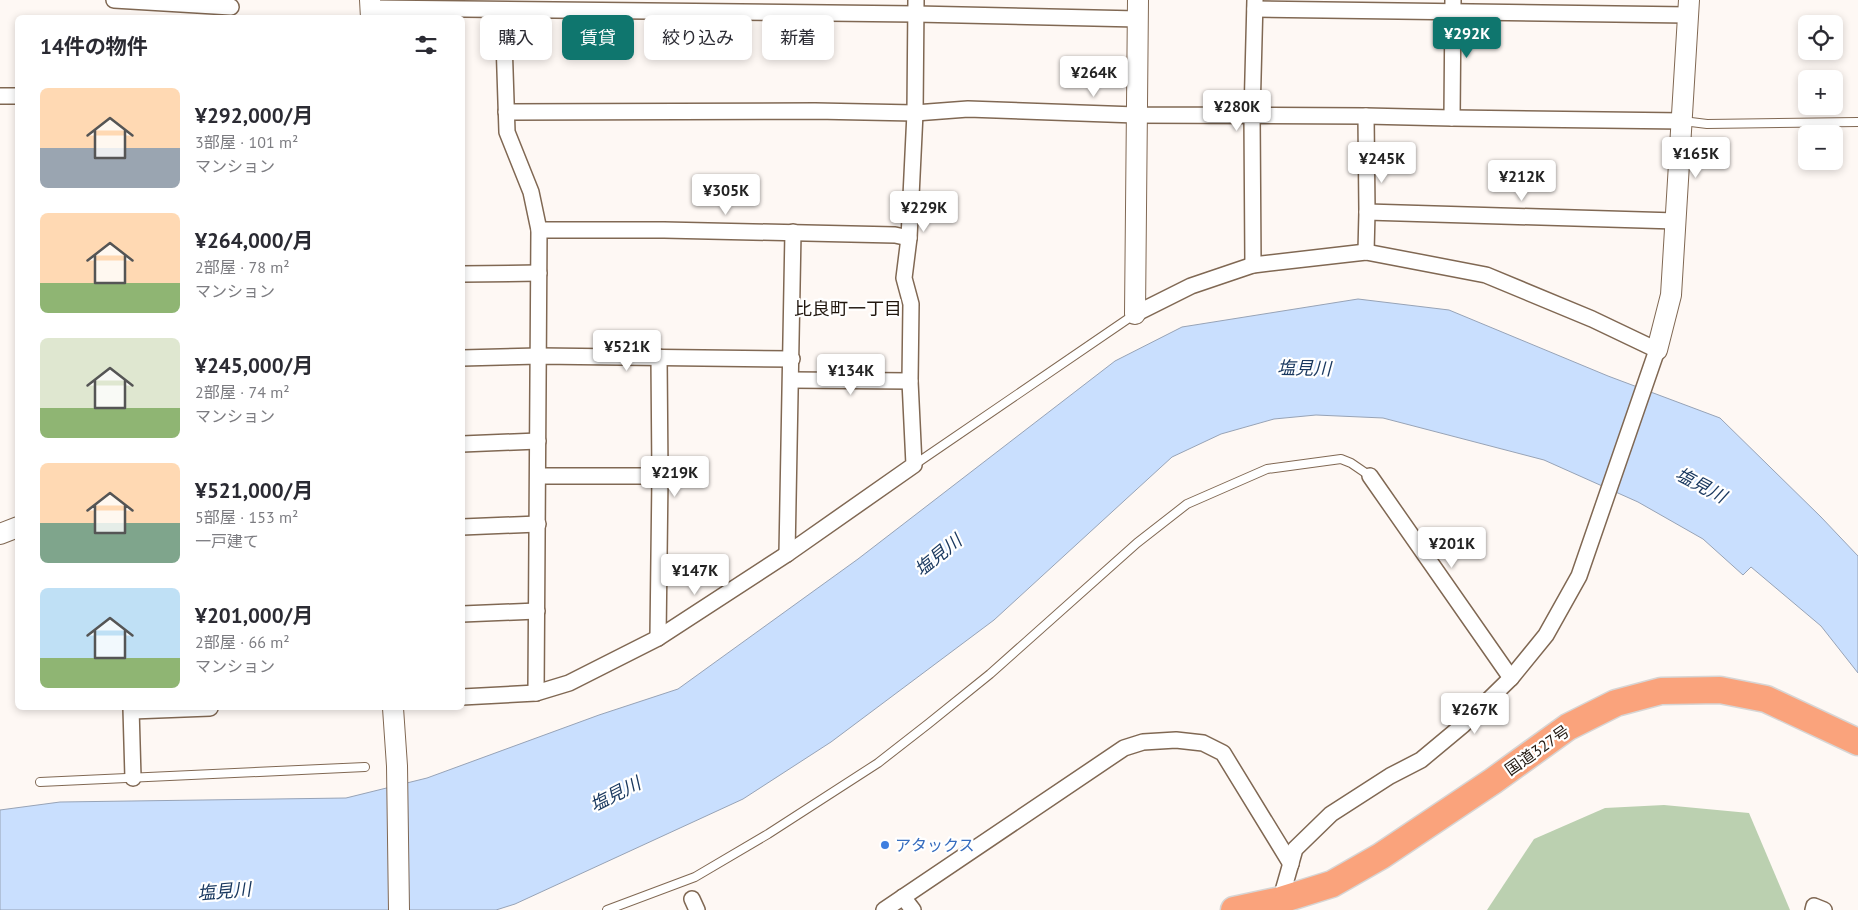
<!DOCTYPE html>
<html lang="ja">
<head>
<meta charset="utf-8">
<style>
	:root { --surface:#fff; --page:#f7f7f7; --text:#2b2b33; --muted:#7c7c81; --accent:#0f766e }
	body { margin:0; font-family:"PT Sans","Noto Sans JP",sans-serif; background:var(--page); color:var(--text); height:100vh; display:flex; flex-direction:column; font-size:19px; white-space:nowrap }
	* { box-sizing:border-box; margin:0 }
	p { font-size:16px; color:var(--muted) }
	.icon { flex:none; width:28px; height:28px; fill:none; stroke:currentColor; stroke-width:2; stroke-linecap:round; stroke-linejoin:round }
	.map { position:relative; flex:1; overflow:hidden }
	.panel { position:absolute; left:15px; top:15px; width:450px; height:695px; display:flex; flex-direction:column; background:var(--surface); border-radius:8px; box-shadow:0 2px 8px #0003 }
	.panel>* { flex:none }
	.guide { position:absolute; left:480px; top:15px; width:475px; height:45px; display:flex; gap:10px }
	.buttons { position:absolute; left:1798px; top:15px; display:grid; gap:10px }
	.buttons a { display:grid; place-items:center; width:45px; height:45px; border-radius:8px; background:var(--surface); box-shadow:0 2px 8px #0003; font-size:25px }
	.price { position:absolute; translate:-50% -42px; padding:0 11px; border-radius:5px; background:#fff; color:#222; font-size:16px; line-height:32px; filter:drop-shadow(0 1px 2px #0008) }
	.price::after { content:''; position:absolute; left:50%; top:30px; width:15px; height:11px; margin-left:-8px; background:inherit; clip-path:polygon(0 0,100% 0,50% 100%) }
	.price.selected { background:var(--accent); color:#fff }
	ul { padding:0; list-style:none }
	li { display:flex; align-items:center; gap:15px; height:125px; padding:0 25px }
	li span { display:grid; place-items:center; flex:none; width:140px; height:100px; border-radius:8px; color:#555 }
	li>.icon { margin-inline-start:auto }
	span .icon { width:60px; height:60px; fill:#fffc; stroke-width:1 }
	li b { font-size:21px }
	h2 { display:flex; justify-content:space-between; align-items:center; height:60px; padding:0 25px; font-size:21px }
	.chip { padding:0 18px; border-radius:8px; background:var(--surface); box-shadow:0 2px 8px #0003; font-size:18px; line-height:45px }
	.chip.selected { background:var(--accent); color:#fff }
	.map>svg:first-child { display:block }
	.forest { fill:#bbd0b0 }
	.water { fill:#c9dffe; stroke:#97a3b6 }
	.lines { fill:none; stroke-linecap:round; stroke-linejoin:round }
	.lane-casing { stroke:#806853; stroke-width:10 }
	.street-casing { stroke:#806853; stroke-width:18 }
	.secondary-casing { stroke:#806853; stroke-width:22 }
	.highway-casing { stroke:#d7d5d4; stroke-width:29 }
	.lane { stroke:#fff; stroke-width:8 }
	.street { stroke:#fff; stroke-width:15 }
	.secondary { stroke:#fff; stroke-width:20 }
	.highway { stroke:#faa37c; stroke-width:26 }
	.shop-dot { fill:#3f7fe0; stroke:#fff; stroke-width:2 }
	.labels { text-anchor:middle; dominant-baseline:central; stroke-width:4.5; stroke-linejoin:round; paint-order:stroke }
	.street-label { font-size:16px; fill:#21170f; stroke:#fff }
	.shop-label { font-size:16px; fill:#366cbe; stroke:#fff; text-anchor:start }
	.neighbourhood-label { font-size:18px; fill:#21170f; stroke:#fff }
	.water-label { font-size:18px; font-style:italic; fill:#18375e; stroke:#fff }
</style>
</head>
<body>
<div class="map">
<svg width="1858" height="910" viewBox="0 0 1858 910">
	<rect width="100%" height="100%" fill="#fef8f4"/>
	<polygon class="forest" points="1664,805 1749,813 1790,910 1487,910 1534,839 1605,808"/>
	<polygon class="water" points="1358,299 1449,310 1608,376 1720,418 1821,517 1858,556 1858,673 1821,626 1751,567 1743,575 1703,539 1638,502 1544,460 1383,418 1316,415 1274,419 1221,434 1172,457 994,620 831,742 743,799 515,904 496,910 0,910 0,810 60,802 346,798 427,778 599,715 678,689 858,559 1115,361 1182,327"/>
	<g class="lines">
		<g class="lane-casing">
			<g id="lane">
				<polyline points="1683,121 1707,124 1858,122"/>
				<polyline points="914,465 1135,314"/>
				<polyline points="40,782 365,767"/>
				<polyline points="607,910 695,877 768,834 878,763 928,724 990,674 1137,543 1187,504 1267,469 1341,459 1351,463 1370,476"/>
			</g>
		</g>
		<g class="street-casing">
			<g id="street">
				<polyline points="114,0 231,7"/>
				<polyline points="371,8 916,14 1138,19"/>
				<polyline points="1255,9 1688,15"/>
				<polyline points="503,10 507,132 531,192 539,230 536,693"/>
				<polyline points="0,96 18,96"/>
				<polyline points="506,112 815,111 915,113 968,109 1136,115 1366,116 1452,118 1683,121"/>
				<polyline points="1366,116 1367,212 1366,252"/>
				<polyline points="1452,118 1453,0"/>
				<polyline points="1367,212 1676,221"/>
				<polyline points="539,230 664,230 895,235 909,238"/>
				<polyline points="1253,265 1252,115 1255,0"/>
				<polyline points="462,274 539,273"/>
				<polyline points="1135,314 1191,286 1253,265 1366,252 1486,275 1592,319 1657,350 1579,576 1546,635 1511,678 1463,725 1421,760 1390,776 1331,814 1295,849 1279,905"/>
				<polyline points="462,358 539,356 792,359"/>
				<polyline points="791,380 910,381"/>
				<polyline points="462,444 538,441"/>
				<polyline points="538,476 660,476"/>
				<polyline points="1370,476 1511,678"/>
				<polyline points="462,527 538,524"/>
				<polyline points="787,554 793,232"/>
				<polyline points="462,614 537,611"/>
				<polyline points="658,638 660,476 659,357"/>
				<polyline points="462,697 536,693 569,683 658,638 787,554 914,465 910,381 911,304 904,278 909,238 915,113 916,0"/>
				<polyline points="131,708 133,778"/>
				<polyline points="132,711 210,708"/>
				<polyline points="903,897 913,910"/>
				<polyline points="692,899 697,910"/>
				<polyline points="884,910 1124,748 1143,742 1176,740 1203,743 1223,753 1291,864"/>
				<polyline points="1813,910 1814,906 1824,910"/>
			</g>
		</g>
		<g class="secondary-casing">
			<g id="secondary">
				<polyline points="370,0 371,18"/>
				<polyline points="1135,314 1138,0"/>
				<polyline points="1657,350 1671,295 1689,0"/>
				<polyline points="0,534 18,527"/>
				<polyline points="393,708 397,766 399,910"/>
			</g>
		</g>
		<g class="highway-casing">
			<polyline id="highway" points="1234,910 1281,900 1332,884 1381,856 1493,781 1568,727 1616,703 1661,691 1720,690 1766,699 1858,742"/>
		</g>
		<use href="#lane" class="lane"/>
		<use href="#street" class="street"/>
		<use href="#secondary" class="secondary"/>
		<use href="#highway" class="highway"/>
	</g>
	<circle class="shop-dot" cx="885" cy="845" r="5"/>
	<g class="labels">
		<g class="street-label">
			<text transform="translate(1537 750) rotate(-35)">国道327号</text>
		</g>
		<g class="shop-label">
			<text x="895" y="845">アタックス</text>
		</g>
		<g class="neighbourhood-label">
			<text x="848" y="308">比良町一丁目</text>
		</g>
		<g class="water-label">
			<text transform="translate(1304 368) rotate(1)">塩見川</text>
			<text transform="translate(1701 485) rotate(28)">塩見川</text>
			<text transform="translate(938 555) rotate(-39)">塩見川</text>
			<text transform="translate(615 794) rotate(-27)">塩見川</text>
			<text transform="translate(224 891) rotate(-5)">塩見川</text>
		</g>
	</g>
</svg>
<div class="buttons">
<a><svg class="icon" aria-label="locate" viewBox="0 0 24 24"><circle cx="12" cy="12" r="6"/><path d="M12 2v4M12 18v4M2 12h4M18 12h4"/></svg></a>
<a>+</a>
<a>−</a>
</div>
<b class="price selected" style="left:1467px;top:59px">¥292K</b>
<b class="price" style="left:1094px;top:98px">¥264K</b>
<b class="price" style="left:1237px;top:132px">¥280K</b>
<b class="price" style="left:1696px;top:179px">¥165K</b>
<b class="price" style="left:1382px;top:184px">¥245K</b>
<b class="price" style="left:1522px;top:202px">¥212K</b>
<b class="price" style="left:726px;top:216px">¥305K</b>
<b class="price" style="left:924px;top:233px">¥229K</b>
<b class="price" style="left:627px;top:372px">¥521K</b>
<b class="price" style="left:851px;top:396px">¥134K</b>
<b class="price" style="left:675px;top:498px">¥219K</b>
<b class="price" style="left:1452px;top:569px">¥201K</b>
<b class="price" style="left:695px;top:596px">¥147K</b>
<b class="price" style="left:1475px;top:735px">¥267K</b>
<div class="guide">
<a class="chip">購入</a>
<a class="chip selected">賃貸</a>
<a class="chip">絞り込み</a>
<a class="chip">新着</a>
</div>
<section class="panel">
<h2>14件の物件<svg class="icon" aria-label="filters" viewBox="0 0 24 24"><path d="M4 7h16M4 17h16"/><circle cx="9" cy="7" r="2"/><circle cx="15" cy="17" r="2"/></svg></h2>
<ul>
<li><span style="background:linear-gradient(#ffd9b3 60%,#9aa5b1 0)"><svg class="icon" aria-label="home" viewBox="0 0 24 24"><path d="M3 11l9-7 9 7M6 9v11h12V9"/></svg></span><div><b>¥292,000/月</b><p>3部屋 · 101 m²</p><p>マンション</p></div></li>
<li><span style="background:linear-gradient(#ffd9b3 70%,#8fb573 0)"><svg class="icon" aria-label="home" viewBox="0 0 24 24"><path d="M3 11l9-7 9 7M6 9v11h12V9"/></svg></span><div><b>¥264,000/月</b><p>2部屋 · 78 m²</p><p>マンション</p></div></li>
<li><span style="background:linear-gradient(#dfe7d0 70%,#8fb573 0)"><svg class="icon" aria-label="home" viewBox="0 0 24 24"><path d="M3 11l9-7 9 7M6 9v11h12V9"/></svg></span><div><b>¥245,000/月</b><p>2部屋 · 74 m²</p><p>マンション</p></div></li>
<li><span style="background:linear-gradient(#ffd9b3 60%,#7fa58c 0)"><svg class="icon" aria-label="home" viewBox="0 0 24 24"><path d="M3 11l9-7 9 7M6 9v11h12V9"/></svg></span><div><b>¥521,000/月</b><p>5部屋 · 153 m²</p><p>一戸建て</p></div></li>
<li><span style="background:linear-gradient(#bfe0f5 70%,#8fb573 0)"><svg class="icon" aria-label="home" viewBox="0 0 24 24"><path d="M3 11l9-7 9 7M6 9v11h12V9"/></svg></span><div><b>¥201,000/月</b><p>2部屋 · 66 m²</p><p>マンション</p></div></li>
</ul>
</section>
</div>
</body>
</html>
